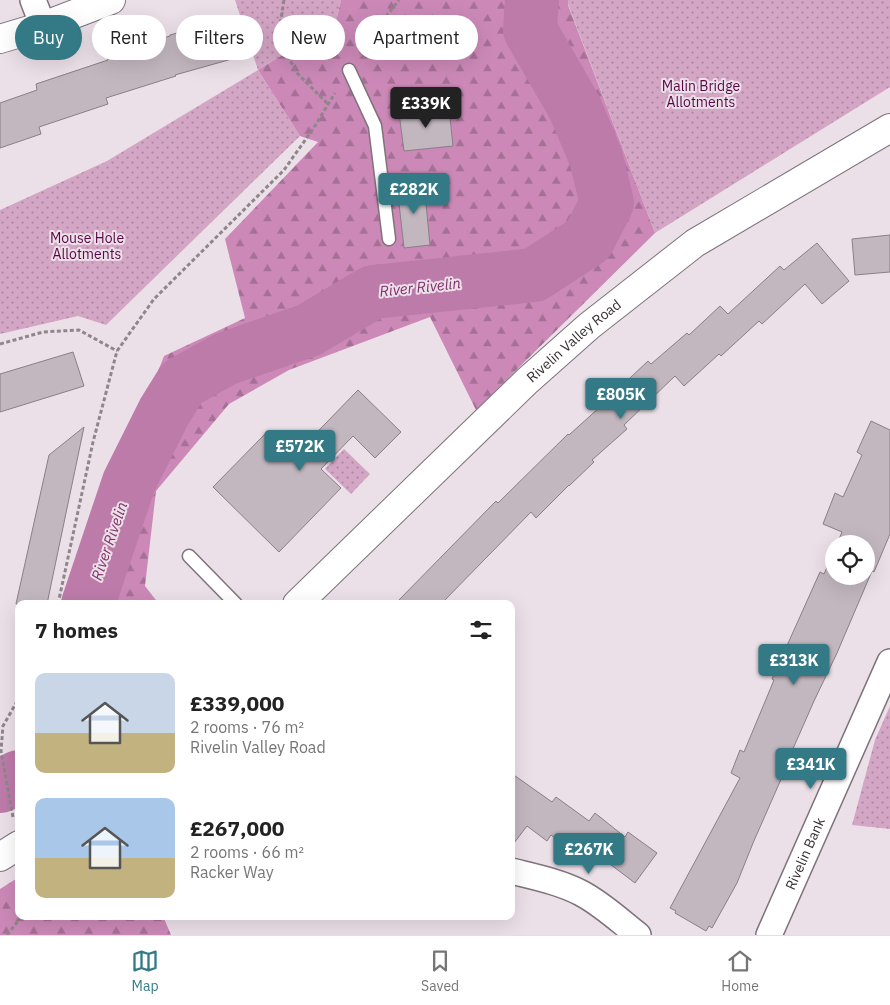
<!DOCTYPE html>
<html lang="en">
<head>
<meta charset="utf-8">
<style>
	:root { --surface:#fff; --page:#f6f6f6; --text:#222; --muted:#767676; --line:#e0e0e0; --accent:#347a86 }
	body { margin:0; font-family:"IBM Plex Sans",sans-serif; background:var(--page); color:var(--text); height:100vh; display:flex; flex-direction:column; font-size:19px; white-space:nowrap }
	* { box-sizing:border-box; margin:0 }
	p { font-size:16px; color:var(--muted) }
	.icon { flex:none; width:28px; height:28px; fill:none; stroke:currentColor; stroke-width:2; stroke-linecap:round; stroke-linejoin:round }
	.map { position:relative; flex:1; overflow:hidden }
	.panel { position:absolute; left:15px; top:600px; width:500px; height:320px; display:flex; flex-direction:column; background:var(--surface); border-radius:10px; box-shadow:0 5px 20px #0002 }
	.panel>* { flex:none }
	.top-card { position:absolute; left:15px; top:15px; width:500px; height:45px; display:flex; gap:10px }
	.tools { position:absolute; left:825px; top:535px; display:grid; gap:10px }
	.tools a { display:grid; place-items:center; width:50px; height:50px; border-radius:50%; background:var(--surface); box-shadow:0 5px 20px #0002; font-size:25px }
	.price { position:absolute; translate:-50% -42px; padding:0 11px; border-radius:5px; background:var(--accent); color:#fff; font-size:16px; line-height:32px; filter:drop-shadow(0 1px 2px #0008) }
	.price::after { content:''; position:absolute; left:50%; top:30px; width:15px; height:11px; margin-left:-8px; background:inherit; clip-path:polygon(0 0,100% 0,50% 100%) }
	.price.on { background:#222; color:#fff }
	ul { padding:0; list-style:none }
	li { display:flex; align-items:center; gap:15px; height:125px; padding:0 20px }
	li span { display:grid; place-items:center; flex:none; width:140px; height:100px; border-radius:10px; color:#555 }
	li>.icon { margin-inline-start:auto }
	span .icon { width:60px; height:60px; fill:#fffc; stroke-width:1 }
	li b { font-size:21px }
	h2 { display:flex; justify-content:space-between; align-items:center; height:60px; padding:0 20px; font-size:21px }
	.pill { padding:0 18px; border-radius:22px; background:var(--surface); box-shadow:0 5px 20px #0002; font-size:18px; line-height:45px }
	.pill.on { background:var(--accent); color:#fff }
	.menu { display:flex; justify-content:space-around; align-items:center; height:70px; border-top:1px solid var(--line); background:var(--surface); font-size:14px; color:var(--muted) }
	.menu a { display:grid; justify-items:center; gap:2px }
	.menu .on { color:var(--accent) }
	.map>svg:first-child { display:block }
	.grass { fill:url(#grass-dots) }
	.forest { fill:url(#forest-firs) }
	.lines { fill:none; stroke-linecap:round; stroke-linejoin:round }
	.river { stroke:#bd7baa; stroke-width:54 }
	.building { fill:#c3b7bf; stroke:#8a7f86 }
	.lane-casing { stroke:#7e737a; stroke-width:15 }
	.street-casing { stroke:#7e737a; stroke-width:28 }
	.secondary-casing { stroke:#7e737a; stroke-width:30 }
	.primary-casing { stroke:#7e737a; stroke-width:30 }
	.path { stroke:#8f868c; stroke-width:3; stroke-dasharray:4 2.5; stroke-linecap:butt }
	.lane { stroke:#fff; stroke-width:12 }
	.street { stroke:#fff; stroke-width:25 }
	.secondary { stroke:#fff; stroke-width:28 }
	.primary { stroke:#fff; stroke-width:28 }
	.labels { text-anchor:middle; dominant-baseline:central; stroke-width:4; stroke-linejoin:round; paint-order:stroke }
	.park-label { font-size:14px; fill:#590749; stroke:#ece0e8 }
	.street-label { font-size:14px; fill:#342f32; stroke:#ece0e8 }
	.water-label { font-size:15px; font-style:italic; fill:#80306c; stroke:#ece0e8 }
</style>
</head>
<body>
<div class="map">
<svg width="890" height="935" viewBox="0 0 890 935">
	<defs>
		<pattern id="grass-dots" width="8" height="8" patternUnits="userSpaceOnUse" patternTransform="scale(1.25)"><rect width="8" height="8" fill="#d4a6c5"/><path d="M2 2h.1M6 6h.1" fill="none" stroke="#ad88a1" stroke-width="1.8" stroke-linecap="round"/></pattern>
		<pattern id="forest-firs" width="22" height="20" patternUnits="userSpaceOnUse" patternTransform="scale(1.25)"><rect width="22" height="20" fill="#cc89b8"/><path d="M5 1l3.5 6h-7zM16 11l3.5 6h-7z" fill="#a67096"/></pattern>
	</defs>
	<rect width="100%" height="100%" fill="#ece0e8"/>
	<g class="grass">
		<polygon points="235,0 341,0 336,22 258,70 300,136 106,325 78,316 0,334 0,210 107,161 258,70"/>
		<polygon points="568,0 890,0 890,87 655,233 568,4"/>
		<polygon points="344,449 370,474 351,494 325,469"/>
		<polygon points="890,706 890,829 852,825 875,740"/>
	</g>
	<g class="forest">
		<polygon points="341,0 568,0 568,5 655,233 476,410 430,317 289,370 229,404 156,491 145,586 159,604 79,604 124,458 164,356 245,318 225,239 318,142 300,136 258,70 336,22"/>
		<polygon points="19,877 19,916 163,916 171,935 0,935 0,889"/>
	</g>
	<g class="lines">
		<g class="river">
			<polyline points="88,604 129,482 164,412 182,383 225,359 309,330 373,292 534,275 588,240 607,203 596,158 575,108 530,30 532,0"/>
			<polyline points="0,786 19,777"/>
		</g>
	</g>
	<g class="building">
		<polygon points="235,16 246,55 175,75 176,76 106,98 108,104 39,127 41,134 0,148 0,103 37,90 36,84 108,60 107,56 170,36 170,35"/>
		<polygon points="449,108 453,146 404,151 399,113"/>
		<polygon points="424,183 430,245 404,248 397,186"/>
		<polygon points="890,235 890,272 855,275 852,239"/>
		<polygon points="817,243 849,281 822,304 805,284 762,324 759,321 721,356 719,354 684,386 675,376 624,425 627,429 592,460 594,462 569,486 569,485 536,518 531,512 441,604 395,604 496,501 498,503 568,434 569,435 611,397 611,396 648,361 651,364 687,333 689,335 720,306 728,314 780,266 784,270"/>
		<polygon points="73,352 84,386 0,412 0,374"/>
		<polygon points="358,390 401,432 375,458 353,436 321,469 341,488 279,552 213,487 266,433 292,458"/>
		<polygon points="871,421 890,430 890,534 874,572 872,571 837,653 814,701 785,767 786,768 753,843 737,883 712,928 709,926 706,931 675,913 676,911 670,908 740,778 731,773 740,750 744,752 774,680 772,679 820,572 824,574 834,552 834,576 866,576 866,544 837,544 842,532 823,524 835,493 843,497 862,455 857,452"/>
		<polygon points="84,427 47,604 16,604 49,455"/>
		<polygon points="511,773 552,802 556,797 589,821 595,813 625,837 628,832 657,853 635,883 598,855 597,857 586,849 582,855 564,840 562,843 551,835 547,841 527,826 511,847"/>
	</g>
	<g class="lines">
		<g class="lane-casing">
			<g id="lane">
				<polyline points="349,70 375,126 389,239"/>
				<polyline points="189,556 236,604"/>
			</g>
		</g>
		<g class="street-casing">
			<g id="street">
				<polyline points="33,0 43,26"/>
				<path d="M511,871C535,877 560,882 581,893C602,904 620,921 638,935"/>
				<path id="s1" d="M769,935L890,662"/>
			</g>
		</g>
		<g class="secondary-casing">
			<polyline id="secondary" points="0,39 43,26 111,0"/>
		</g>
		<g class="primary-casing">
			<g id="primary">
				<path id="s2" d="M297,604L527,381L589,326L695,243L890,128"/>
				<polyline points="0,857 19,845"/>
			</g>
		</g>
		<g class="path">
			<polyline points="284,0 278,38 297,73 328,104"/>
			<polyline points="360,54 376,29 399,0"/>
			<polyline points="0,344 43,332 79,330 117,351"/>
			<polyline points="58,604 93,442 117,351 154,299 284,170 313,129 335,93"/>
			<polyline points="13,817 1,751 3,726 19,698"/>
			<polyline points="7,935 22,916"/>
		</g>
		<use href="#lane" class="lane"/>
		<use href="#street" class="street"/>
		<use href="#secondary" class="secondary"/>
		<use href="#primary" class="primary"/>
	</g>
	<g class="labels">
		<g class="park-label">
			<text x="701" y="86">Malin Bridge<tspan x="701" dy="16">Allotments</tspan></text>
			<text x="87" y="238">Mouse Hole<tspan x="87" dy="16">Allotments</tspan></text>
		</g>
		<g class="street-label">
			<text stroke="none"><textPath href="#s2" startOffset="382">Rivelin Valley Road</textPath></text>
			<text stroke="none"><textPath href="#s1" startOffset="89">Rivelin Bank</textPath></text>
		</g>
		<g class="water-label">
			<text transform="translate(420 287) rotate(-6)">River Rivelin</text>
			<text transform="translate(109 541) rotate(-71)">River Rivelin</text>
		</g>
	</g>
</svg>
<div class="tools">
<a><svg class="icon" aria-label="locate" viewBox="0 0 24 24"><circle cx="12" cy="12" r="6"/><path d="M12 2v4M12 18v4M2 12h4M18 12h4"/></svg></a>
</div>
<b class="price on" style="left:426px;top:129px">£339K</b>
<b class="price" style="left:414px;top:215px">£282K</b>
<b class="price" style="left:621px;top:420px">£805K</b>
<b class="price" style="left:300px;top:472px">£572K</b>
<b class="price" style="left:794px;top:686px">£313K</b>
<b class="price" style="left:811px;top:790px">£341K</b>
<b class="price" style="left:589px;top:875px">£267K</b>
<div class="top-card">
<a class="pill on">Buy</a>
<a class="pill">Rent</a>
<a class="pill">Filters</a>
<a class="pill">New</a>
<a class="pill">Apartment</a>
</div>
<section class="panel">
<h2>7 homes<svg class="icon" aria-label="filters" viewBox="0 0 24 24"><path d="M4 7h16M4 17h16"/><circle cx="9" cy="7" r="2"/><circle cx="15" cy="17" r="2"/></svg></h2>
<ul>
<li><span style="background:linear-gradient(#c9d6e8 60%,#c2b280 0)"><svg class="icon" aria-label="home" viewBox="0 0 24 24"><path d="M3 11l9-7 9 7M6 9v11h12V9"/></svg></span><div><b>£339,000</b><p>2 rooms · 76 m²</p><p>Rivelin Valley Road</p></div></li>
<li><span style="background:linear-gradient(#a9c7e8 60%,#c2b280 0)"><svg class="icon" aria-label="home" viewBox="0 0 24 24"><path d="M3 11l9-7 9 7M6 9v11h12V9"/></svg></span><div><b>£267,000</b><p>2 rooms · 66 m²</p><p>Racker Way</p></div></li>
</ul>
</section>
</div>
<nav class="menu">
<a class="on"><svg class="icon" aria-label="map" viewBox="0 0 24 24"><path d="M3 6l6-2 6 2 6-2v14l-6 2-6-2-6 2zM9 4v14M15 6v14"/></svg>Map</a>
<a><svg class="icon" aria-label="saved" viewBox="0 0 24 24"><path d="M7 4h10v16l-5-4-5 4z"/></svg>Saved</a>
<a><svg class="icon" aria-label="home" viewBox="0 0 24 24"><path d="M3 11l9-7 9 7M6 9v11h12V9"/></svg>Home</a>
</nav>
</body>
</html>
